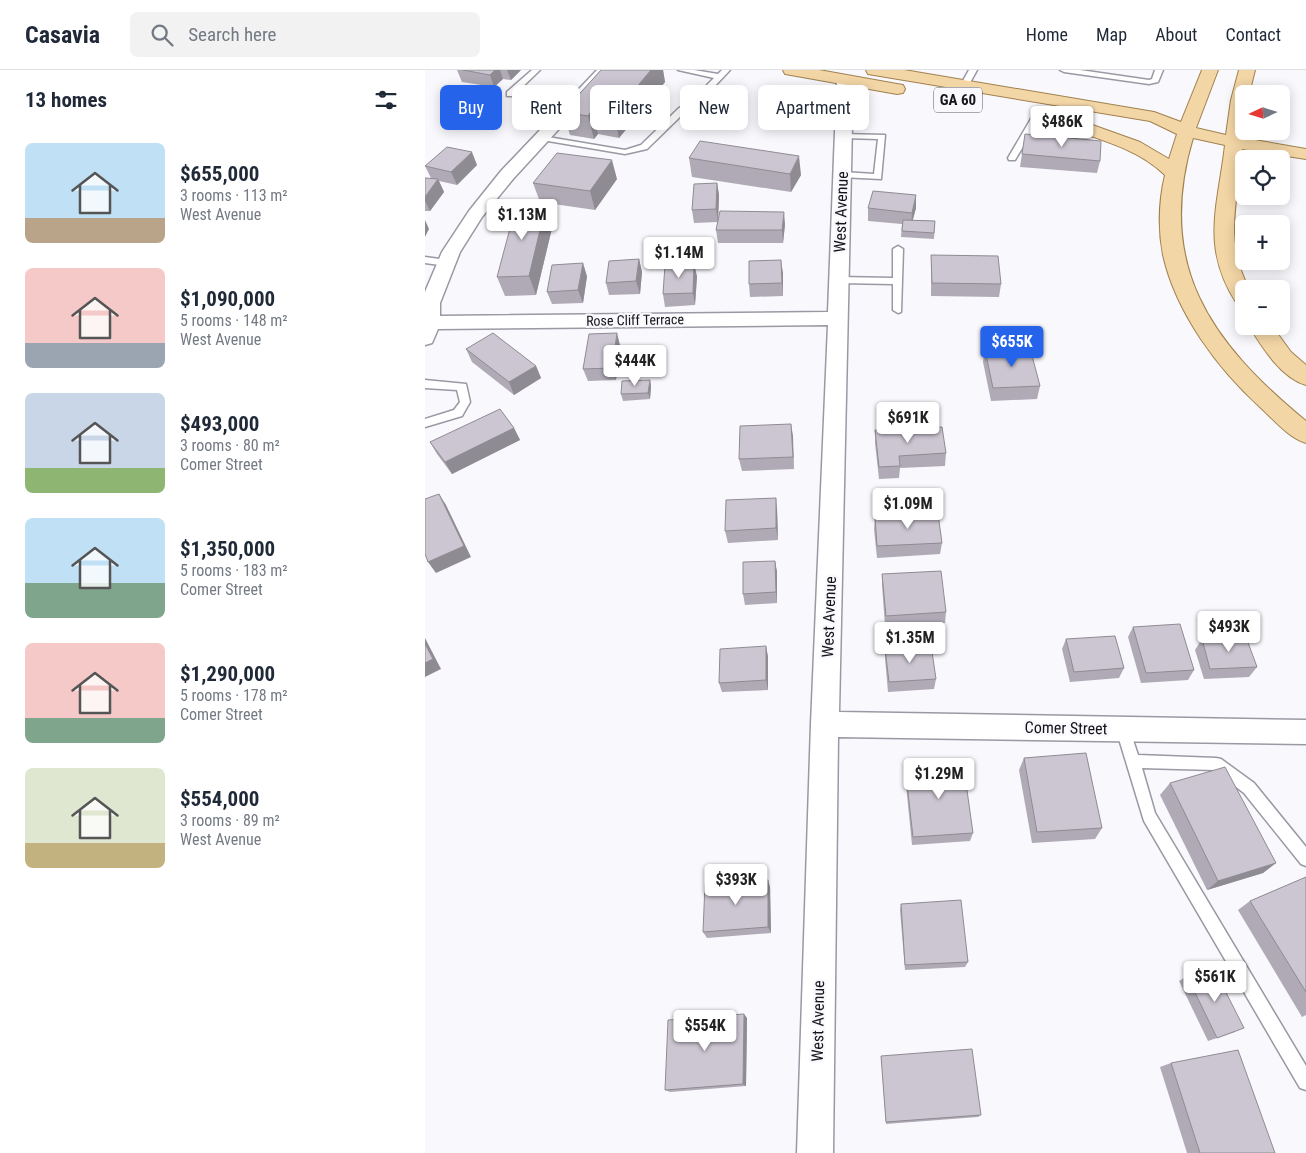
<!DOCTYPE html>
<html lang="en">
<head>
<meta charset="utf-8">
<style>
	:root { --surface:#fff; --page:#f2f2f3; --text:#1f2937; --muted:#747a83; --line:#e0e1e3; --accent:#2563eb }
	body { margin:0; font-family:"Roboto Condensed",sans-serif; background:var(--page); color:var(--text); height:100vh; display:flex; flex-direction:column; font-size:19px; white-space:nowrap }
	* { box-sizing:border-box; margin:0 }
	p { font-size:16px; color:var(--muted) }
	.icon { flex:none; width:28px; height:28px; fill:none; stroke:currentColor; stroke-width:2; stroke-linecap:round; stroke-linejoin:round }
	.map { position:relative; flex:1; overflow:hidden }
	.details { display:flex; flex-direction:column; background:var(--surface); width:425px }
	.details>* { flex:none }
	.hud { position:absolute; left:15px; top:15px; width:475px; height:45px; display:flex; gap:10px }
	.needle { width:32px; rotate:266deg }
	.controls { position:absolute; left:810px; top:15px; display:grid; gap:10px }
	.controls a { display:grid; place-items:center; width:55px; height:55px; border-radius:8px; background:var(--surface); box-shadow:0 2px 12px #0003; font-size:25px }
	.price { position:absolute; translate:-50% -42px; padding:0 11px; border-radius:5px; background:#fff; color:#222; font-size:16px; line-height:32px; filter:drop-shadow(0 1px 2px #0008) }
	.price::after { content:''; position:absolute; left:50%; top:30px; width:15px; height:11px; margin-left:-8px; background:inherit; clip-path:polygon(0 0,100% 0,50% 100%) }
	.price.active { background:var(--accent); color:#fff }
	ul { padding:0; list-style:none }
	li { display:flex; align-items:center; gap:15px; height:125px; padding:0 25px }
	li span { display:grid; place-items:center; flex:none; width:140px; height:100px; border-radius:8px; color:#555 }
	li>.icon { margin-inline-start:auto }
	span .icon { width:60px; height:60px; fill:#fffc; stroke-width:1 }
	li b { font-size:21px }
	h2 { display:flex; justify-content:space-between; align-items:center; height:60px; padding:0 25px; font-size:21px }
	.chip { padding:0 18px; border-radius:8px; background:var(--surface); box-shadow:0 2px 12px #0003; font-size:18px; line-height:45px }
	.chip.active { background:var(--accent); color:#fff }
	header { display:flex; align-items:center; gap:30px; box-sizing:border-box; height:70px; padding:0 25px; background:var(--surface); border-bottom:1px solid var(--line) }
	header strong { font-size:24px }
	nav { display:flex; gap:28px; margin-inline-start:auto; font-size:18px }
	.search { width:350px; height:45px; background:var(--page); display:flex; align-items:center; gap:12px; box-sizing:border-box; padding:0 18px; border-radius:8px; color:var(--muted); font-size:19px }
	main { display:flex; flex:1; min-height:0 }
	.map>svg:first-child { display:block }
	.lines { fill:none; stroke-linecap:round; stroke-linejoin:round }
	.lane-casing { stroke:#9999a4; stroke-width:3 }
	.street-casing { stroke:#9999a4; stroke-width:3 }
	.primary-casing { stroke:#a0814e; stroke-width:2 }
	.lane { fill:#fff; fill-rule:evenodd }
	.street { fill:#fff; fill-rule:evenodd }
	.primary { fill:#f3d6a6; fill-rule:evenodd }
	.wall { fill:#afaab5 }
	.shaded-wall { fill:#8f8b93 }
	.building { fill:#ccc6d2; stroke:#8f8b93 }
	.labels { text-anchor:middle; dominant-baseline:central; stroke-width:4.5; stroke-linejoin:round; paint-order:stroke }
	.far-street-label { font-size:14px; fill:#151519; stroke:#f8f8fd }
	.shield { fill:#f8f8fd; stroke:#59595d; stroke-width:1 }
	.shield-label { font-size:15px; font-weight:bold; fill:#151519 }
	.street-label { font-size:16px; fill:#151519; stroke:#f8f8fd }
</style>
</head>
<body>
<header>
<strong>Casavia</strong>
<div class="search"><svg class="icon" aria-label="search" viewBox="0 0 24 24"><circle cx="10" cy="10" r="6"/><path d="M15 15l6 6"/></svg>Search here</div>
<nav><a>Home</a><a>Map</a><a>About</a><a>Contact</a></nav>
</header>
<main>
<section class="details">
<h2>13 homes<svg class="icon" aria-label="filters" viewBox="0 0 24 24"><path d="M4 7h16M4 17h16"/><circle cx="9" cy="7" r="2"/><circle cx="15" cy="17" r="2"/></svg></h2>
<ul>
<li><span style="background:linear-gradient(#bfe0f5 75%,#b9a48a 0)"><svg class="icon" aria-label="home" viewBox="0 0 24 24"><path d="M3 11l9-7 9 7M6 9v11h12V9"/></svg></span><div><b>$655,000</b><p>3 rooms · 113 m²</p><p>West Avenue</p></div></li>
<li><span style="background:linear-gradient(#f6c9c9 75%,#9aa5b1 0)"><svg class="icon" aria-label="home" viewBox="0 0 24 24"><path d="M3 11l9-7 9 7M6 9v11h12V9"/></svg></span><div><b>$1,090,000</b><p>5 rooms · 148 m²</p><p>West Avenue</p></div></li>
<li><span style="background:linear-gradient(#c9d6e8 75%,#8fb573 0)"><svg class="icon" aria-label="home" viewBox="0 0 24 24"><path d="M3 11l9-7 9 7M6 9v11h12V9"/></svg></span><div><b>$493,000</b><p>3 rooms · 80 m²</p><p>Comer Street</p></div></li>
<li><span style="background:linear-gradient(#bfe0f5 65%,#7fa58c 0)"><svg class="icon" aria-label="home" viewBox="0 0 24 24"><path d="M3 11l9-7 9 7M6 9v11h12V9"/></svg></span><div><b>$1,350,000</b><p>5 rooms · 183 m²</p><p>Comer Street</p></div></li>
<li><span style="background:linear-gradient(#f6c9c9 75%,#7fa58c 0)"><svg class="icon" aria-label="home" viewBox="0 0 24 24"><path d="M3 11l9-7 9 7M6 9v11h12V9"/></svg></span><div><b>$1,290,000</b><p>5 rooms · 178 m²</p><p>Comer Street</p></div></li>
<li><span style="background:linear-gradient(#dfe7d0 75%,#c2b280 0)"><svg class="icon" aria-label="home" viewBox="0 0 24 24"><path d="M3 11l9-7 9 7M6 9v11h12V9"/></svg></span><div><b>$554,000</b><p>3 rooms · 89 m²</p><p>West Avenue</p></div></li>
</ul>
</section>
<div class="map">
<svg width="881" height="1083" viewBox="0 0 881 1083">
	<rect width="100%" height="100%" fill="#f8f8fd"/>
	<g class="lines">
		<g class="lane-casing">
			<g id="lane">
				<polygon points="107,0 115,0 88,26 82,26 82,22"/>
				<polygon points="253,0 269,0 293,4 297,0 305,0 271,36 260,42 222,79 200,84 117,70 113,68 117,66 200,80 216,75 254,38 265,32 289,8"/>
				<polygon points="544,0 552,0 542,18 536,18 535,16"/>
				<polygon points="635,0 655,0 724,10 727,9 730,0 738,0 733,12 724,14 639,2"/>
				<polygon points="610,42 617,44 607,60 648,68 652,70 648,72 605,65 590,90 584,90 583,88"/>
				<polygon points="416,64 460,65 456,109 415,107 415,103 418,102 449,104 453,69 419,68 415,66"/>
				<polygon points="473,176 478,179 476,242 473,243 468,240 468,214 414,213 409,210 414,207 468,208 468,179"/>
				<polygon points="0,187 22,190 27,193 22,196 0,193"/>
				<polygon points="0,310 41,314 45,332 37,346 0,357 0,349 29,340 35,332 32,320 0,318"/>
				<polygon points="698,653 703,655 713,685 791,688 796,689 829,713 881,777 881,796 876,794 819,723 789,700 717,698 730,743 881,996 881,1020 875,1018 719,751 691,659 693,655"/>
			</g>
		</g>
		<g class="street-casing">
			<polygon id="street" points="172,0 188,0 88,109 57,147 35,182 15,233 15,246 403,242 412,10 415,7 425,7 428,10 414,642 881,650 881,674 413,667 408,1083 372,1083 386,654 403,255 13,259 7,273 0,275 0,222 17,182 44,141 76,101"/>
		</g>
		<g class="primary-casing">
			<g id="primary">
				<polygon points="358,0 394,0 472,14 478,15 480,19 478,23 472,24 366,5 360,4"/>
				<path d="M441,0H479L729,42L756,52L777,0H793L771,58L801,65L806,30L814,0H830L824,24H819L818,68L881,79V89L817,79C813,132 798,168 824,219H819V236L812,234C775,177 793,136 800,75L768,68C730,195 785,272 881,351V373C864,368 849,350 836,338C793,299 751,243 738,185C733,159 734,130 740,105C708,74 659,66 619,50L616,46L619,42L625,41L631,42L715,72L744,89L752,64L725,51L443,4Z"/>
				<path d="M824,256H847L866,282L881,295V315C856,308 837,277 824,256Z"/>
			</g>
		</g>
		<use href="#lane" class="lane"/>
		<use href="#street" class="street"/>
		<use href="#primary" class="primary"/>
	</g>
	<g class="wall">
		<polygon points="32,0 96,0 86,10 78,9 69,17 37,12"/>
		<polygon points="176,0 238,0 240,12 194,68 173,64 169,69 145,65 138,42"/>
		<polygon points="600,64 675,91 672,103 595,97"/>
		<polygon points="264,88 376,105 366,122 267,107"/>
		<polygon points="52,95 32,115 14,111 19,122 5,141 0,141 0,108 6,108 0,96"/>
		<polygon points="192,109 170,140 115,132 108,113"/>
		<polygon points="292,113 294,125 293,152 360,154 358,173 293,173 291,160 293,152 269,153 267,140"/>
		<polygon points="491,125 491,138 488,150 510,151 509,169 476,167 477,154 443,151 443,138"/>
		<polygon points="128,154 111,225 80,226 72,207"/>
		<polygon points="506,185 576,214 574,227 506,226"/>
		<polygon points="214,189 217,202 215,224 184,225 181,213"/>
		<polygon points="358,203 358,226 325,227 324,214"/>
		<polygon points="162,206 158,233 127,234 122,222"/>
		<polygon points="272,206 270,235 240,237 238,224"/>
		<polygon points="195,275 191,310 163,311 158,299"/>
		<polygon points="41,279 111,296 116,308 89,325 47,292"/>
		<polygon points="560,280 615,316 612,329 566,331 558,292"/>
		<polygon points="225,310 226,316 225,329 198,331 196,324"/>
		<polygon points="366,354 369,399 317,401 314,389"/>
		<polygon points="89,358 95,370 27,404 12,384 5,372"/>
		<polygon points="450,360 521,383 520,396 475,398 474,408 454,409 450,373"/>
		<polygon points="352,439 353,470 303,473 300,461"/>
		<polygon points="450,447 517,473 515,484 452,488 449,459"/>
		<polygon points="350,491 352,502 352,533 320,535 318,524"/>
		<polygon points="457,504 521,542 520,553 460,556 457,515"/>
		<polygon points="708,557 769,600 763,610 716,613 703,567"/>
		<polygon points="641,569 699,598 694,608 645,612 637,579"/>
		<polygon points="777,569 832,597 824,607 779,609 770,580"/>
		<polygon points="341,576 343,587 343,620 297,622 294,613"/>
		<polygon points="460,578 511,609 509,619 463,622 460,588"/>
		<polygon points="599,688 677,758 670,769 607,773 594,700"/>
		<polygon points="480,696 548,763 545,771 487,775 480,705"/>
		<polygon points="745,713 851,793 838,803 782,820 735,725"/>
		<polygon points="881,807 881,945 877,947 813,840 825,831"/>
		<polygon points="345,817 346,863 282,868 278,862"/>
		<polygon points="476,834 543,892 540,897 480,900 475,840"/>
		<polygon points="762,906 810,962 783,971 754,911"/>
		<polygon points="322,948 321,1016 245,1022 240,1020"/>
		<polygon points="456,986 556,1045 553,1047 461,1054"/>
		<polygon points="746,993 850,1083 762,1083 735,997"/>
	</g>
	<g class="shaded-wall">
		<polygon points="70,0 75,0 78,9 69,17 65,5"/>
		<polygon points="82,0 96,0 86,10"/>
		<polygon points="226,0 238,0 240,12 194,68 189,44"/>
		<polygon points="167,40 173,64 169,69 163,46"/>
		<polygon points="47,82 52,95 32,115 26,102"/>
		<polygon points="374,86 376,105 366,122 365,104"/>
		<polygon points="187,90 192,109 170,140 165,121"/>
		<polygon points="13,109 19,122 5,141 0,131 0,127"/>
		<polygon points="292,113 294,125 293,152 291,139"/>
		<polygon points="491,125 491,138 486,155 487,143"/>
		<polygon points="121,135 128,154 111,225 104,206"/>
		<polygon points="359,142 360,154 358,173 357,160"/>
		<polygon points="0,150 4,159 0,167"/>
		<polygon points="214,189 217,202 215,224 211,211"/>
		<polygon points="356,190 358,203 358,226 357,213"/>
		<polygon points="158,193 162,206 158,233 153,220"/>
		<polygon points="269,194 272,206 270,235 268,223"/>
		<polygon points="192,263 195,275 191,310 187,298"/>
		<polygon points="111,296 116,308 89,325 84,312"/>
		<polygon points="225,310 226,316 225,329 223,323"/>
		<polygon points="366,354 368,366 369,399 368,387"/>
		<polygon points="89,358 95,370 27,404 20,392"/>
		<polygon points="14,424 21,435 46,487 11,503 3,492"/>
		<polygon points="351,428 352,439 353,470 351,458"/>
		<polygon points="350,491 352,502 352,533 351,522"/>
		<polygon points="0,568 16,599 0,607"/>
		<polygon points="341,576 343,587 343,620 341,610"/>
		<polygon points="851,793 838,803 782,820 793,811"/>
		<polygon points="343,810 345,817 346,863 343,857"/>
		<polygon points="319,944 322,948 321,1016 318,1014"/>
	</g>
	<g class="building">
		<polygon points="38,0 70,0 65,5"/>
		<polygon points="176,0 226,0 189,44 167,40 163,46 138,42"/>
		<polygon points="600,64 676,71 675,91 597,84"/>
		<polygon points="275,71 374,86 365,104 264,88"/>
		<polygon points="22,77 47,82 26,102 0,96"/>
		<polygon points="132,83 187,90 165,121 108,113"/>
		<polygon points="0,108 13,109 0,127"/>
		<polygon points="292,113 291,139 267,140 269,114"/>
		<polygon points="448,121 491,125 487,143 443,138"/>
		<polygon points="121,135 104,206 72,207 91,136"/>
		<polygon points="295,141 359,142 357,160 291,160"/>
		<polygon points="478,150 510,151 509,163 477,161"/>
		<polygon points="506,185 573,186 576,214 507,213"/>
		<polygon points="214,189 211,211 181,213 184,191"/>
		<polygon points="356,190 357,213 324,214 324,191"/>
		<polygon points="158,193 153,220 122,222 127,195"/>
		<polygon points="269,194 268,223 238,224 240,195"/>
		<polygon points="68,263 111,296 84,312 41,279"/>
		<polygon points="192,263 187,298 158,299 164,264"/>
		<polygon points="605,278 615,316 568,318 560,280"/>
		<polygon points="225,310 223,323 196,324 197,311"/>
		<polygon points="75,339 89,358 20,392 5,372"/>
		<polygon points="366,354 368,387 314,389 315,356"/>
		<polygon points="517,357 521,383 474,386 475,396 454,397 450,360"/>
		<polygon points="14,424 39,476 3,492 0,484 0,429"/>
		<polygon points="351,428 351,458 300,461 301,430"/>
		<polygon points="513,444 517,473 452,476 450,447"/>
		<polygon points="350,491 351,522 318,524 318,492"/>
		<polygon points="516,501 521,542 461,546 457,504"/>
		<polygon points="755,554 769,600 721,603 708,557"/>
		<polygon points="690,566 699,598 649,602 641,569"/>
		<polygon points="821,567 832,597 785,599 777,569"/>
		<polygon points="0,574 8,589 0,593"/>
		<polygon points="506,575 511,609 464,612 460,578"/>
		<polygon points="341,576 341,610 294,613 295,579"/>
		<polygon points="661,683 677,758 612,762 599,688"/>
		<polygon points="538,692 548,763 488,767 480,696"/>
		<polygon points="800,697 851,793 793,811 745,713"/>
		<polygon points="881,807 881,922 825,831"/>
		<polygon points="343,810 343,857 278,862 280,814"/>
		<polygon points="536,830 543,892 480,895 476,834"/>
		<polygon points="788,897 819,958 792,968 762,906"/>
		<polygon points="319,944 318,1014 240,1020 243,950"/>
		<polygon points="547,979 556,1045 461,1052 456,986"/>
		<polygon points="813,980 850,1083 775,1083 746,993"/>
	</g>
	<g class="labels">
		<g class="far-street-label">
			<text transform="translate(210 250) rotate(-1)">Rose Cliff Terrace</text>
		</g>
		<rect class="shield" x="509" y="17.5" width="48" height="25" rx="4"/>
		<g class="shield-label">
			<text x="533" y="30">GA 60</text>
		</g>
		<g class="street-label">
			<text transform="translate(416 142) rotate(-88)">West Avenue</text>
			<text transform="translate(404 547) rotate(-88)">West Avenue</text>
			<text transform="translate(641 658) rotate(1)">Comer Street</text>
			<text transform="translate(393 951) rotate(-89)">West Avenue</text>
		</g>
	</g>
</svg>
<div class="controls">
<a><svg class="needle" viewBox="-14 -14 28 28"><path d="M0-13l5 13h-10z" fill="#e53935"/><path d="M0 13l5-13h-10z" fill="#747a83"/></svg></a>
<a><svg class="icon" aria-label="locate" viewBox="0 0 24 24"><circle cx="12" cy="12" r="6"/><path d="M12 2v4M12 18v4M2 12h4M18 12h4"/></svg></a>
<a>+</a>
<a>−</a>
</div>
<b class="price" style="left:637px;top:78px">$486K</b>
<b class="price" style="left:97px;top:171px">$1.13M</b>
<b class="price" style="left:254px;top:209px">$1.14M</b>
<b class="price active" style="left:587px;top:298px">$655K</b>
<b class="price" style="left:210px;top:317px">$444K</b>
<b class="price" style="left:483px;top:374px">$691K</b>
<b class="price" style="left:483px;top:460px">$1.09M</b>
<b class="price" style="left:804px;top:583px">$493K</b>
<b class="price" style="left:485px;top:594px">$1.35M</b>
<b class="price" style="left:514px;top:730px">$1.29M</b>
<b class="price" style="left:311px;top:836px">$393K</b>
<b class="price" style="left:790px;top:933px">$561K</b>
<b class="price" style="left:280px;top:982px">$554K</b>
<div class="hud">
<a class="chip active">Buy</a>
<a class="chip">Rent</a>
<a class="chip">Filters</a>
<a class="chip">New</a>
<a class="chip">Apartment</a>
</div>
</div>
</main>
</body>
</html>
